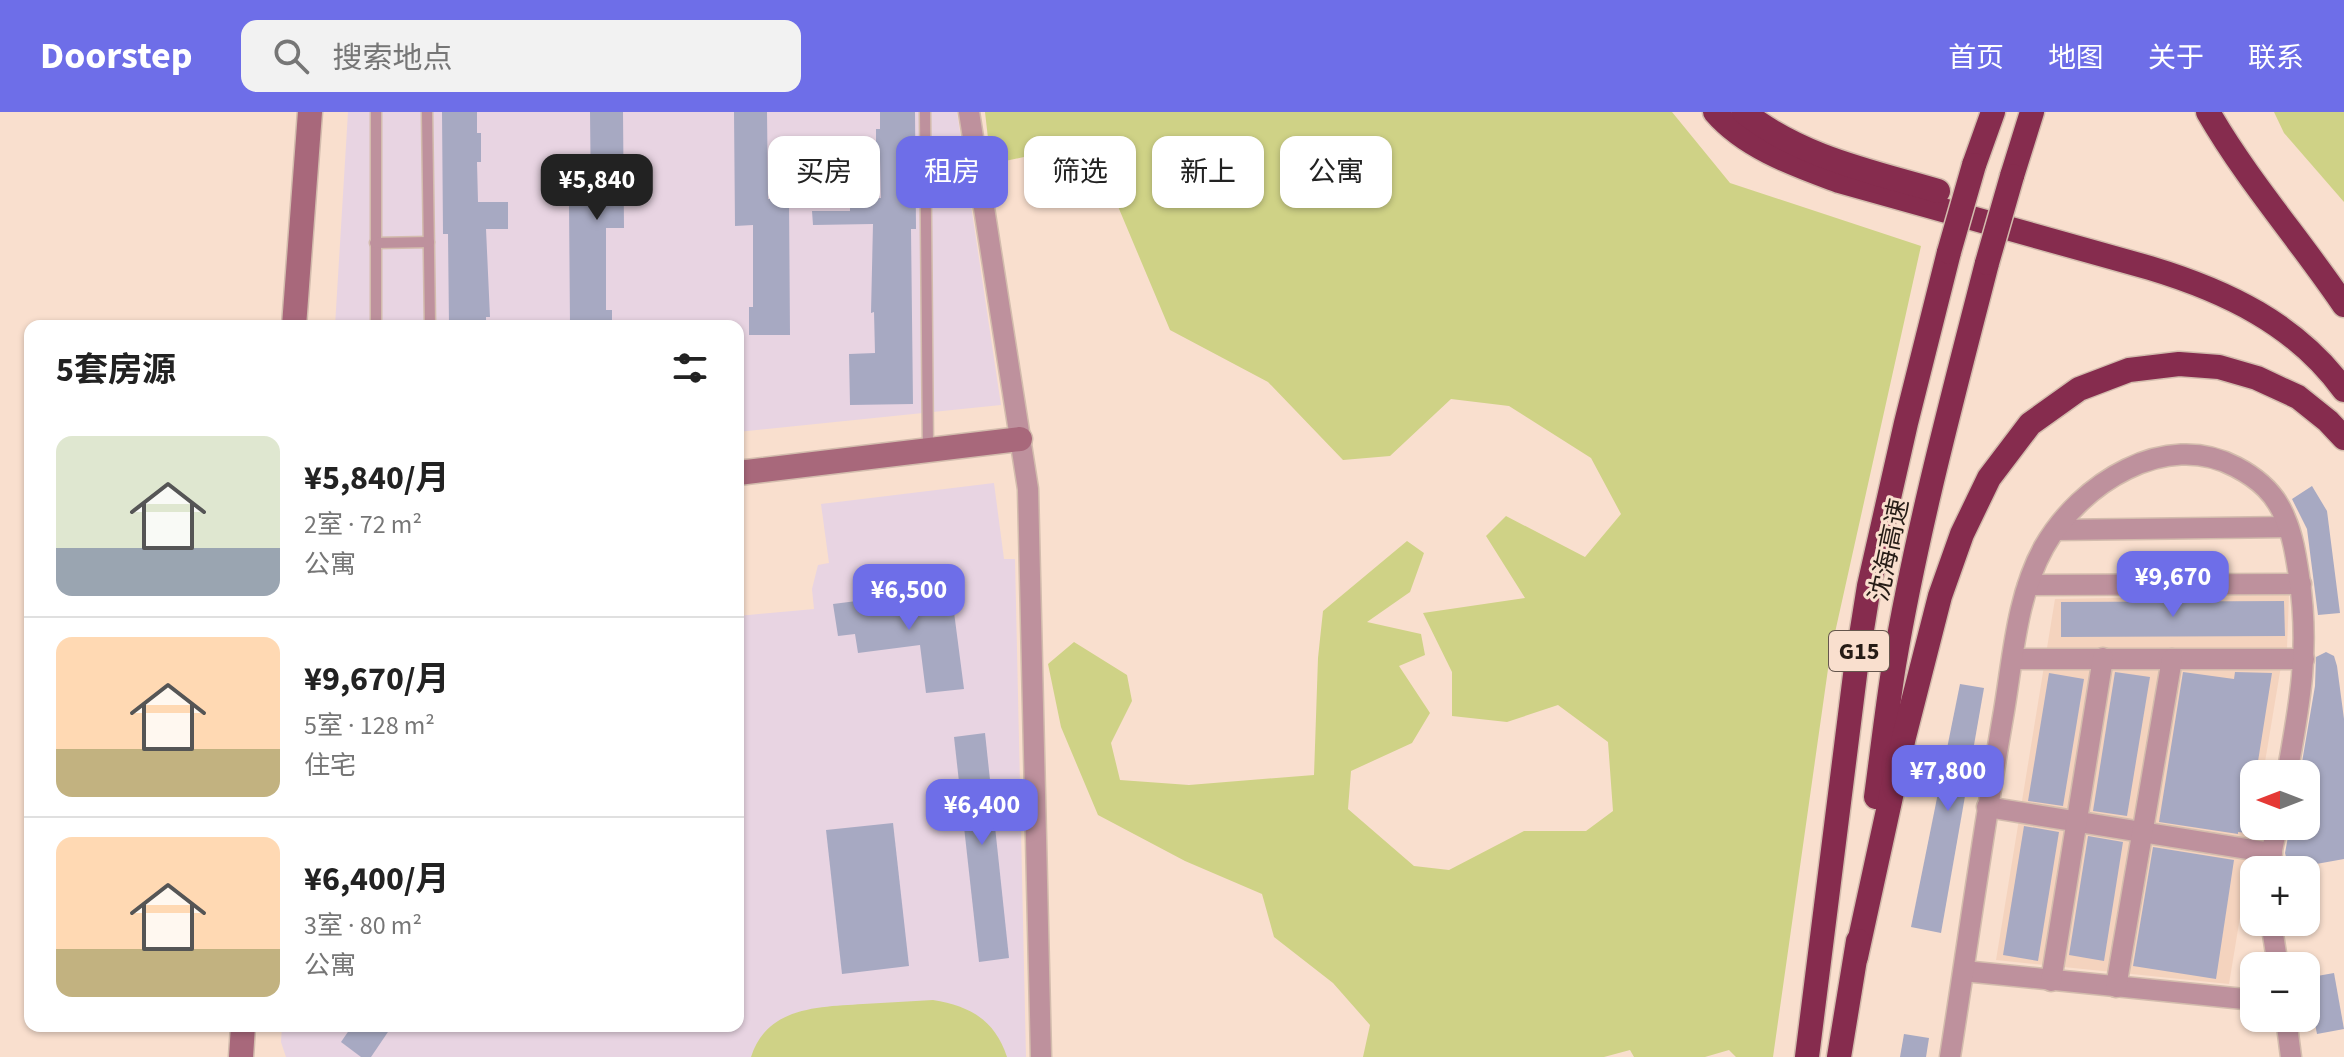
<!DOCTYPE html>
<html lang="zh">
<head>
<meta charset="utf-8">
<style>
	:root { --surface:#fff; --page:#f2f2f2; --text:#222; --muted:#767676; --line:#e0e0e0; --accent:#6e6ee8 }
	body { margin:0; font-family:"Source Sans 3","Noto Sans SC",sans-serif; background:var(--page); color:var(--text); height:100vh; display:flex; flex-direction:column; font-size:30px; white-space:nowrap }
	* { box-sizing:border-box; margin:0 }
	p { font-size:26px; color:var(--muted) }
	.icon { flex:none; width:44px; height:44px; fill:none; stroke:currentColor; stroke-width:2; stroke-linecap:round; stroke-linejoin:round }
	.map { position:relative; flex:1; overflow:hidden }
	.panel { position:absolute; left:24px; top:208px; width:720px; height:712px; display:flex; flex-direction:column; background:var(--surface); border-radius:16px; box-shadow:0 2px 6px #0004 }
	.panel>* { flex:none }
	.banner { position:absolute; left:768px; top:24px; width:760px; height:72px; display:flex; gap:16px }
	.needle { width:52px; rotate:270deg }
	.fabs { position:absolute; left:2240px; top:648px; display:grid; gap:16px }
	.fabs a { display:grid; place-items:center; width:80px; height:80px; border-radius:16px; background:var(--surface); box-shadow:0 2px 6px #0004; font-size:40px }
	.price { position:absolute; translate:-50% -68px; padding:0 18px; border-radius:16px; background:var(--accent); color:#fff; font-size:26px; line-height:52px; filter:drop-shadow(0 2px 4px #0008) }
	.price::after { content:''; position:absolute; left:50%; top:48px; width:24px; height:18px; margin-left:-12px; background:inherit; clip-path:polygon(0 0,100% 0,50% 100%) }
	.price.active { background:#222; color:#fff }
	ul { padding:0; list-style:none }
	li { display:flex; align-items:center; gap:24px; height:200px; padding:0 32px }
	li+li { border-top:2px solid var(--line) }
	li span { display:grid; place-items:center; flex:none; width:224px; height:160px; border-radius:16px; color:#555 }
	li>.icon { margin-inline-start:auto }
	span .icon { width:96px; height:96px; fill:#fffc; stroke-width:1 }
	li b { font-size:34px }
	h2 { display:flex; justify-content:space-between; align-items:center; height:96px; padding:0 32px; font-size:34px }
	.pill { padding:0 28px; border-radius:16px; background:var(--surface); box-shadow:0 2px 6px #0004; font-size:28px; line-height:72px }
	.pill.active { background:var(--accent); color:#fff }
	header { display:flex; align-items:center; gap:48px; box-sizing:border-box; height:112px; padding:0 40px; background:var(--accent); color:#fff }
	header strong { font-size:38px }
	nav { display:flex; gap:44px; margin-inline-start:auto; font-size:28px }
	.search { width:560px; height:72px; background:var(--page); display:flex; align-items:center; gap:20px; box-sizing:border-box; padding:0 28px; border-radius:16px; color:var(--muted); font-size:30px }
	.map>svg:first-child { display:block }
	.built { fill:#f4d3be }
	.education { fill:#e8d4e2 }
	.green { fill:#cfd286 }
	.building { fill:#a7a9c2 }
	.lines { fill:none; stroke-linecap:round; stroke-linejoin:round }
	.lane-casing { stroke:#d3bcad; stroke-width:13 }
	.street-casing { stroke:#d3bcad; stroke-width:23 }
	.secondary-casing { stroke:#d3bcad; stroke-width:27 }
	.highway-casing { stroke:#d3bcad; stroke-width:27 }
	.lane { stroke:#be919d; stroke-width:10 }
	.street { stroke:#be919d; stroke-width:20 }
	.secondary { stroke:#a8687b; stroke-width:24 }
	.highway { stroke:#862c4e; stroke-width:24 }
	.highway-bridge-casing { stroke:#d3bcad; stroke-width:27; stroke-linecap:butt }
	.highway-bridge { stroke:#862c4e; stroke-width:24 }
	.labels { text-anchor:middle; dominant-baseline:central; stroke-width:6; stroke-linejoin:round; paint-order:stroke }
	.shield { fill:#f9dfce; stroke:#65564d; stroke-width:2 }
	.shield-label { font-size:24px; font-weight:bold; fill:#261c16 }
	.street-label { font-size:26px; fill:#261c16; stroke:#f9dfce }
</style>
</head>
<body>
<header>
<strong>Doorstep</strong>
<div class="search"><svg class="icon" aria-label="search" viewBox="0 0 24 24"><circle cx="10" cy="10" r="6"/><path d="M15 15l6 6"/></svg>搜索地点</div>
<nav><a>首页</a><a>地图</a><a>关于</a><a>联系</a></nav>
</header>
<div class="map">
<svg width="2344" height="945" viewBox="0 0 2344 945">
	<rect width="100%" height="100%" fill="#f9dfce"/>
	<polygon class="built" points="2289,483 2287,536 2280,560 2263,662 2254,662 2255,714 2229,872 1996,848 2055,487"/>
	<g class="education">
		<polygon points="348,0 957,0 1001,293 738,320 738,214 335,214"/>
		<polygon points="994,371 1004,447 1015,447 1026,945 286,945 281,930 282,914 738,914 738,504 814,497 812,477 818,453 829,451 821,392"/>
	</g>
	<g class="green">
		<polygon points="985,0 1672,0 1730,71 1921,134 1830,543 1773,945 1736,945 1729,938 1705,945 1634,945 1630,938 1604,945 1363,945 1370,913 1333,871 1274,825 1262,782 1185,749 1098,703 1061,615 1048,552 1074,530 1127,563 1132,589 1111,631 1120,668 1189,673 1314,663 1318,546 1323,499 1407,429 1424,441 1410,480 1367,510 1421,522 1425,543 1399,554 1430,601 1412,631 1351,659 1348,697 1414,754 1449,758 1524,719 1586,719 1613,699 1608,630 1558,593 1507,610 1452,604 1452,560 1423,501 1525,486 1486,424 1506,404 1585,445 1621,402 1591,346 1509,294 1451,287 1390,344 1343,348 1268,270 1170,218 1101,54 1070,35 1005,49 989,35"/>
		<polygon points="2274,0 2344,0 2344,90 2284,21"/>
		<path d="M933,888C970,894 995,908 1007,945H751C767,894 820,895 863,892C887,891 910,889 933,888Z"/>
	</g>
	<g class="building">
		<polygon points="442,0 477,0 477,21 481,21 481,50 477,50 478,90 508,90 508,117 486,117 490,205 486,205 486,214 449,214 448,122 443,122"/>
		<polygon points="590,0 623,0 624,116 606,116 606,198 612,198 612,214 570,214 569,90 591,90"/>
		<polygon points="734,0 767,0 768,87 789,87 790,223 749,223 749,195 753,195 753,113 735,114"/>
		<polygon points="880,0 915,0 916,117 911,117 913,292 850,293 849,242 875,241 874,200 871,201 873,112 813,113 812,99 850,99 850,86 881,86 880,46 876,46 876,17 880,17"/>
		<polygon points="2312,374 2327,399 2340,501 2318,503 2307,417 2292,387"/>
		<polygon points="951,477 964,577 926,581 920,533 858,541 855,522 838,524 833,492"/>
		<polygon points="2284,489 2285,524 2061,525 2061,490"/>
		<polygon points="2326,540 2334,544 2337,554 2344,607 2344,747 2294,756 2288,752 2285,741 2290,714 2306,714 2306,662 2300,662 2315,574 2316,545"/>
		<polygon points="2115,560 2150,565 2127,704 2093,699"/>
		<polygon points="2183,560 2234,567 2235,560 2272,561 2256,662 2254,662 2247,721 2238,720 2238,722 2159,710"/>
		<polygon points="2049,561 2084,567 2063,694 2028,689"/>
		<polygon points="1960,572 1984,576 1941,821 1911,815"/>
		<polygon points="985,621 1009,846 979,850 954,625"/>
		<polygon points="893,711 909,854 842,862 826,718"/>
		<polygon points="2024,714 2059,720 2038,849 2003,843"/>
		<polygon points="2088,724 2123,730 2104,849 2069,843"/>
		<polygon points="2153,735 2234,748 2216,867 2133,854"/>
		<polygon points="2334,861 2344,917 2317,922 2306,866"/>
		<polygon points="352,914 392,914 371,945 361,945 341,930"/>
		<polygon points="1904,922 1929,926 1926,945 1900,945"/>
	</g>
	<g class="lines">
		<g class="lane-casing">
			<g id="lane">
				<polyline points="376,0 376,214"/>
				<polyline points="427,0 430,214"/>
				<polyline points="925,0 928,336"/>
				<polyline points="375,131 429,130"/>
			</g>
		</g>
		<g class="street-casing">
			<g id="street">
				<polyline points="969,0 1028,377 1041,945"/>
				<polyline points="2056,418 2288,415"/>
				<polyline points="2028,473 2301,472"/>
				<polyline points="2013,547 2304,547"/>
				<polyline points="1987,695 2272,741"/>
				<polyline points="2268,758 2277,714"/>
				<polyline points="2271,810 2278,854"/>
				<polyline points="1964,859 2254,888"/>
				<polyline points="2051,869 2103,546"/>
				<polyline points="2116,875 2172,547"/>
				<polyline points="2286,906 2291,945"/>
				<path d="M1950,945C1968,830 1984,714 2004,599C2013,545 2017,483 2044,435C2080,372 2165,317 2236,355C2259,367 2276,382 2285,406C2293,424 2296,445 2299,464C2310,536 2300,592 2287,662"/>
			</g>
		</g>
		<g class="secondary-casing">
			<g id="secondary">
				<polyline points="294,214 310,0"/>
				<polyline points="738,361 1020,327"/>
				<polyline points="241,945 243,914"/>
			</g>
		</g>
		<g class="highway-casing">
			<g id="highway">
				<path d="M1715,0C1746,36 1796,53 1839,69L2150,156C2226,179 2296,212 2344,278"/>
				<path d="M1744,0C1800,45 1870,59 1938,79"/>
				<path d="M2208,0C2247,68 2300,128 2344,193"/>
				<polyline points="1974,53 1993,0"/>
				<polyline points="2012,64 2032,0"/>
				<path d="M1876,685C1882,641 1887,597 1894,553C1917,417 1953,284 1987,151"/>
				<polyline points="1856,845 1904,625 1940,484 1962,422 1989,366 2030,312 2079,277 2129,258 2179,252 2219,255 2257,266 2298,285 2328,309 2344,326"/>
				<polyline points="1807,945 1856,555 1869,474 1906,311 1949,140"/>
				<polyline points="1839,945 1858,829"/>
			</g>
		</g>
		<use href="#lane" class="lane"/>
		<use href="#street" class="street"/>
		<use href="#secondary" class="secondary"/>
		<use href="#highway" class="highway"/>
		<g class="highway-bridge-casing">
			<g id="highway-bridge">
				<polyline points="1949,140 1974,53"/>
				<polyline points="1987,151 2012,64"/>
			</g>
		</g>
		<use href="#highway-bridge" class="highway-bridge"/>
	</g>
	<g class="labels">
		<rect class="shield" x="1829" y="519" width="60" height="40" rx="6"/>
		<g class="shield-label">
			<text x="1859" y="539">G15</text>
		</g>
		<g class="street-label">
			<text transform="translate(1889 438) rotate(-78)">沈海高速</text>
		</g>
	</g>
</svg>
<div class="fabs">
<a><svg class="needle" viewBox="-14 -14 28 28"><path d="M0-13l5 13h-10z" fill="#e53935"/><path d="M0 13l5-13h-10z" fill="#767676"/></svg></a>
<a>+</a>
<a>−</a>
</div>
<b class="price active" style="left:597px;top:110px">¥5,840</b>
<b class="price" style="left:2173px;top:507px">¥9,670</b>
<b class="price" style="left:909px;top:520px">¥6,500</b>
<b class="price" style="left:1948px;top:701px">¥7,800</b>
<b class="price" style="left:982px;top:735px">¥6,400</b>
<div class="banner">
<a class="pill">买房</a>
<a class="pill active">租房</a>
<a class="pill">筛选</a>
<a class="pill">新上</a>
<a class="pill">公寓</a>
</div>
<section class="panel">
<h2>5套房源<svg class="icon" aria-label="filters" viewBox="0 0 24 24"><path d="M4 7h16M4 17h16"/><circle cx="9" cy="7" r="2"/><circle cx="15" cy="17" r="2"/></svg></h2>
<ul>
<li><span style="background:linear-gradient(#dfe7d0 70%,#9aa5b1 0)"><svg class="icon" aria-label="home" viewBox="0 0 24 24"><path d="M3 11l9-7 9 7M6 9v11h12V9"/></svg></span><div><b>¥5,840/月</b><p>2室 · 72 m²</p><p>公寓</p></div></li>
<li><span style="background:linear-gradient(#ffd9b3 70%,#c2b280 0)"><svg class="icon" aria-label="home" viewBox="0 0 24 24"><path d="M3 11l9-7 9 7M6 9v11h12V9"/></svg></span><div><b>¥9,670/月</b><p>5室 · 128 m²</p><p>住宅</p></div></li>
<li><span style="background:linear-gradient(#ffd9b3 70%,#c2b280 0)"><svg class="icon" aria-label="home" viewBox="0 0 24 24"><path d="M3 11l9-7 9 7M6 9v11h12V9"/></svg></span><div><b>¥6,400/月</b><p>3室 · 80 m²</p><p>公寓</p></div></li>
</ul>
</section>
</div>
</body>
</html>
